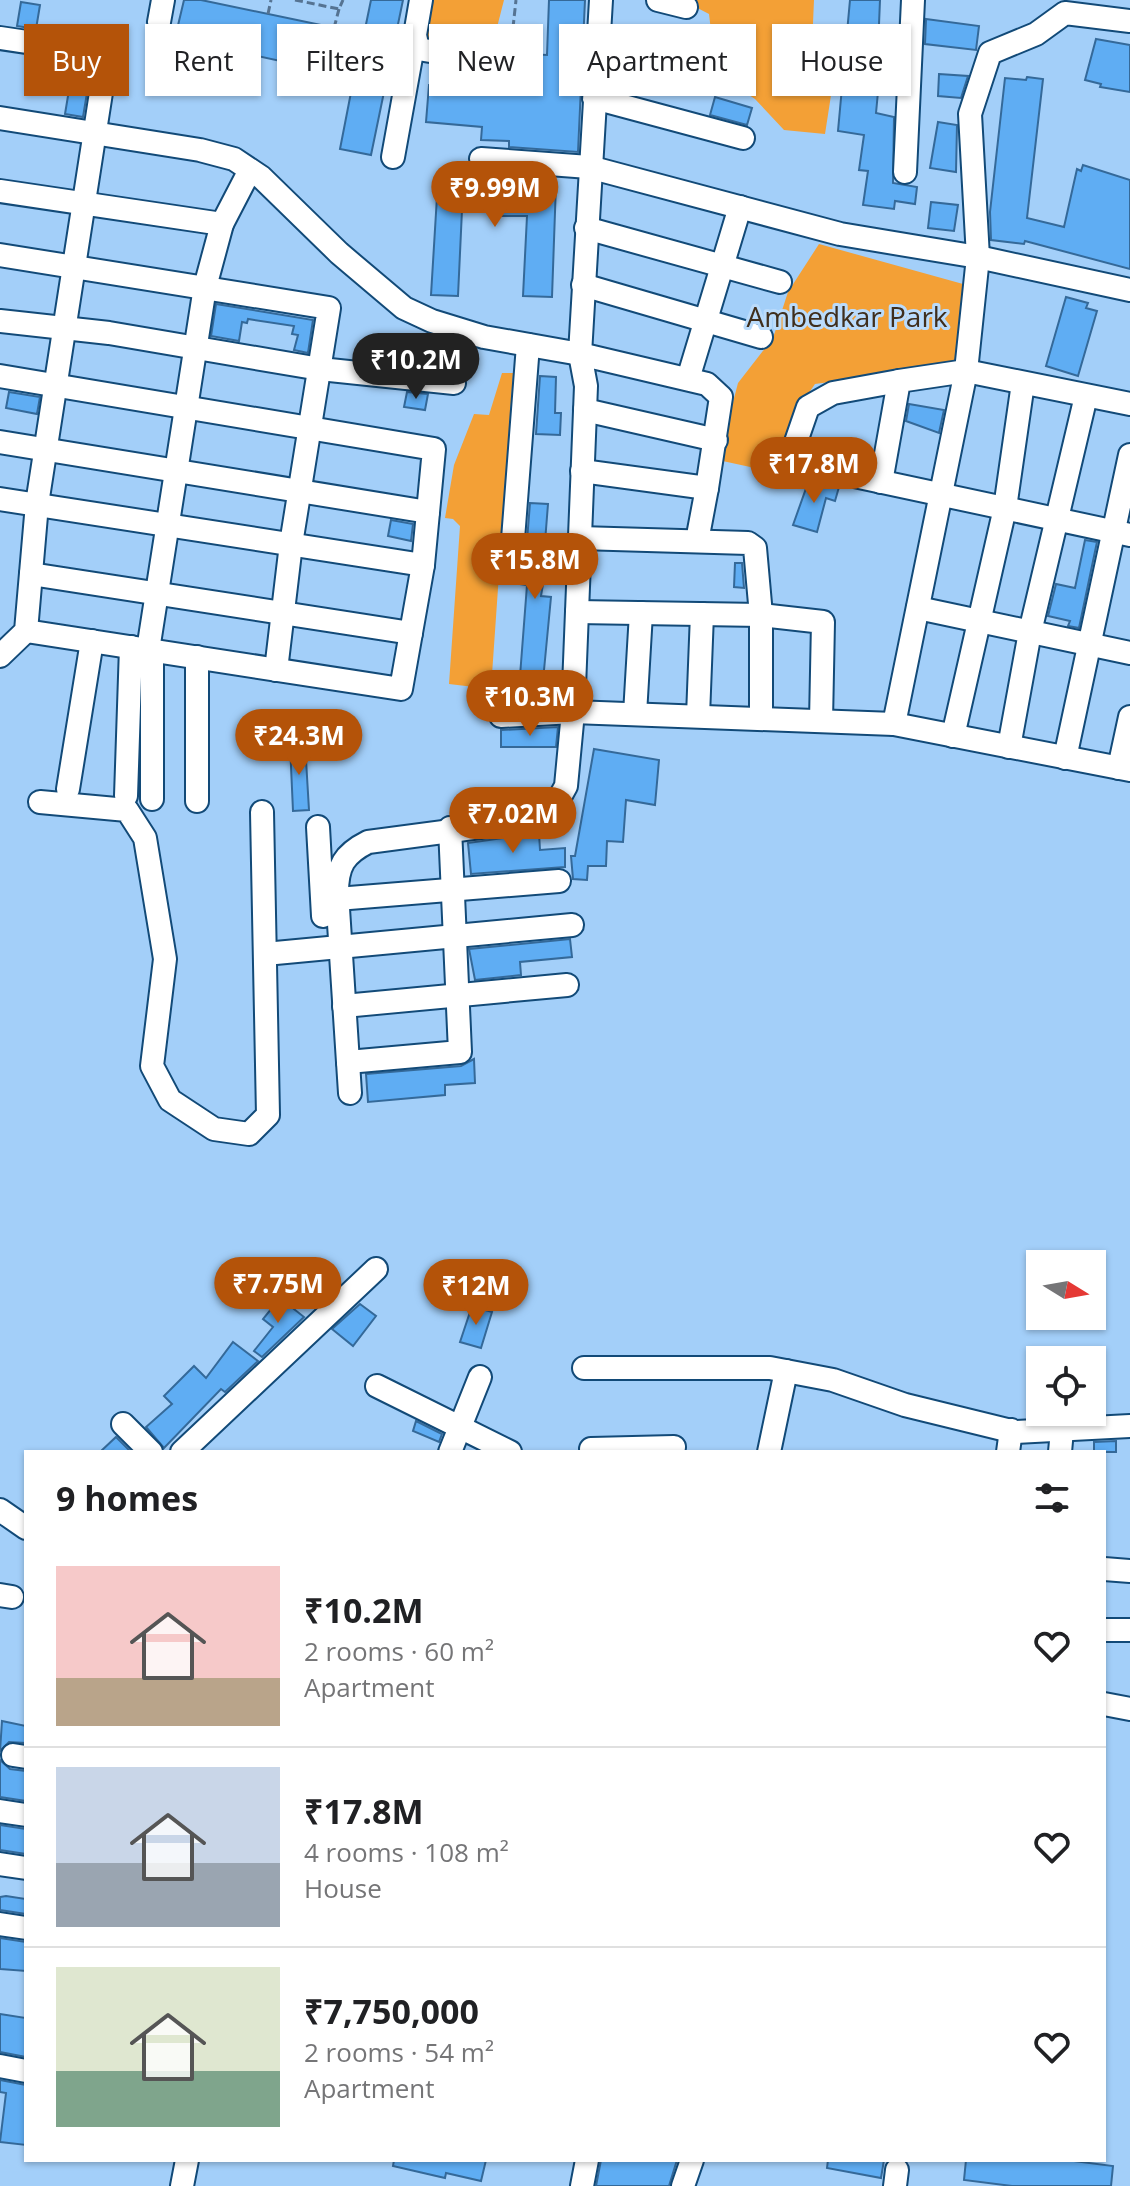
<!DOCTYPE html>
<html lang="en">
<head>
<meta charset="utf-8">
<style>
	:root { --surface:#fff; --page:#f6f6f6; --text:#202124; --muted:#757577; --line:#e0e0e0; --accent:#b45309 }
	body { margin:0; font-family:"Open Sans",sans-serif; background:var(--page); color:var(--text); height:100vh; display:flex; flex-direction:column; font-size:30px; white-space:nowrap }
	* { box-sizing:border-box; margin:0 }
	p { font-size:26px; color:var(--muted) }
	.icon { flex:none; width:44px; height:44px; fill:none; stroke:currentColor; stroke-width:2; stroke-linecap:round; stroke-linejoin:round }
	.map { position:relative; flex:1; overflow:hidden }
	.sheet { position:absolute; left:24px; top:1450px; width:1082px; height:712px; display:flex; flex-direction:column; background:var(--surface); border-radius:0px; box-shadow:0 2px 6px #0004 }
	.sheet>* { flex:none }
	.banner { position:absolute; left:24px; top:24px; width:1082px; height:72px; display:flex; gap:16px }
	.needle { width:52px; rotate:101deg }
	.buttons { position:absolute; left:1026px; top:1250px; display:grid; gap:16px }
	.buttons a { display:grid; place-items:center; width:80px; height:80px; border-radius:0px; background:var(--surface); box-shadow:0 2px 6px #0004; font-size:40px }
	.price { position:absolute; translate:-50% -68px; padding:0 18px; border-radius:28px; background:var(--accent); color:#fff; font-size:26px; line-height:52px; filter:drop-shadow(0 2px 4px #0008) }
	.price::after { content:''; position:absolute; left:50%; top:48px; width:24px; height:18px; margin-left:-12px; background:inherit; clip-path:polygon(0 0,100% 0,50% 100%) }
	.price.active { background:#222; color:#fff }
	ul { padding:0; list-style:none }
	li { display:flex; align-items:center; gap:24px; height:200px; padding:0 32px }
	li+li { border-top:2px solid var(--line) }
	li span { display:grid; place-items:center; flex:none; width:224px; height:160px; border-radius:0px; color:#555 }
	li>.icon { margin-inline-start:auto }
	span .icon { width:96px; height:96px; fill:#fffc; stroke-width:1 }
	li b { font-size:34px }
	h2 { display:flex; justify-content:space-between; align-items:center; height:96px; padding:0 32px; font-size:34px }
	.tag { padding:0 28px; border-radius:0px; background:var(--surface); box-shadow:0 2px 6px #0004; font-size:28px; line-height:72px }
	.tag.active { background:var(--accent); color:#fff }
	.map>svg:first-child { display:block }
	.green { fill:#f3a036 }
	.building { fill:#5fadf3; stroke:#346999; stroke-width:2 }
	.lines { fill:none; stroke-linecap:round; stroke-linejoin:round }
	.minor-casing { stroke:#124a78; stroke-width:26 }
	.path { stroke:#557392; stroke-width:3; stroke-dasharray:8 4; stroke-linecap:butt }
	.minor { stroke:#fff; stroke-width:22 }
	.labels { text-anchor:middle; dominant-baseline:central; stroke-width:6; stroke-linejoin:round; paint-order:stroke }
	.park-label { font-size:28px; fill:#3f2e1c; stroke:#badbfb }
</style>
</head>
<body>
<div class="map">
<svg width="1130" height="2186" viewBox="0 0 1130 2186">
	<rect width="100%" height="100%" fill="#a3cff9"/>
	<g class="green">
		<polygon points="432,0 504,0 492,47 487,52 427,38"/>
		<polygon points="682,0 814,0 812,46 838,50 825,134 784,130 755,99 716,73 709,14"/>
		<polygon points="819,244 963,284 968,315 960,360 949,366 815,384 795,413 783,474 718,460 738,383 773,338 788,292"/>
		<polygon points="502,373 513,373 491,689 449,684 460,526 453,519 445,518 454,465 474,414 489,415"/>
	</g>
	<g class="building">
		<polygon points="184,0 201,0 364,34 371,0 403,0 371,155 340,149 354,77 175,38"/>
		<polygon points="549,0 585,0 578,152 509,147 509,141 481,140 482,127 426,122 429,85 483,90 484,74 506,69 507,53 547,55"/>
		<polygon points="850,0 880,0 877,73 889,75 887,93 878,92 876,113 894,117 893,183 917,187 915,204 895,201 894,209 863,205 868,171 859,170 864,135 838,131"/>
		<polygon points="21,2 40,5 36,29 17,26"/>
		<polygon points="926,19 979,26 976,50 925,44"/>
		<polygon points="1096,39 1130,45 1130,92 1100,87 1101,84 1085,80"/>
		<polygon points="38,58 65,62 61,87 34,82"/>
		<polygon points="939,74 968,76 961,98 938,96"/>
		<polygon points="1027,77 1043,79 1027,218 1064,227 1077,169 1081,171 1083,165 1130,180 1130,269 1025,241 1024,244 991,240 990,212 1005,78 1026,80"/>
		<polygon points="70,84 88,87 83,117 65,114"/>
		<polygon points="715,97 752,108 747,125 710,115"/>
		<polygon points="938,122 957,125 956,172 930,168"/>
		<polygon points="438,180 556,184 552,297 523,296 527,216 495,216 494,210 462,210 458,296 431,295"/>
		<polygon points="931,202 958,205 954,231 928,228"/>
		<polygon points="1066,297 1088,303 1086,308 1097,311 1078,376 1046,366"/>
		<polygon points="216,304 313,320 308,353 294,350 298,335 292,334 294,326 248,319 247,323 242,322 239,341 211,336"/>
		<polygon points="540,376 556,377 555,413 561,413 560,435 536,434"/>
		<polygon points="9,392 40,397 37,414 6,408"/>
		<polygon points="407,392 428,394 425,410 404,407"/>
		<polygon points="909,404 944,410 939,433 906,421"/>
		<polygon points="857,447 872,451 870,465 853,461"/>
		<polygon points="809,480 839,487 835,501 826,498 817,532 793,525"/>
		<polygon points="530,503 548,504 545,542 550,543 541,596 551,597 542,691 519,689 527,585 519,584 526,553"/>
		<polygon points="391,520 413,524 411,541 388,536"/>
		<polygon points="1085,540 1097,542 1079,628 1068,626 1070,621 1048,616 1056,584 1075,588"/>
		<polygon points="735,563 742,563 744,588 734,587"/>
		<polygon points="558,727 556,747 501,747 501,730"/>
		<polygon points="305,743 309,810 293,811 290,744"/>
		<polygon points="594,749 659,760 655,805 626,800 623,842 607,841 606,866 588,866 587,880 573,879 571,856 575,856"/>
		<polygon points="539,833 540,850 565,848 565,867 471,874 468,843"/>
		<polygon points="570,939 572,957 520,962 521,975 475,980 469,949"/>
		<polygon points="474,1059 475,1083 445,1085 445,1095 368,1102 366,1074 461,1066"/>
		<polygon points="280,1298 304,1317 262,1357 254,1351 273,1327 263,1319"/>
		<polygon points="360,1304 376,1316 353,1346 332,1329"/>
		<polygon points="472,1306 492,1312 481,1348 460,1342"/>
		<polygon points="233,1342 258,1361 225,1392 221,1389 164,1448 146,1427 172,1404 164,1396 194,1366 206,1378"/>
		<polygon points="416,1421 442,1434 439,1442 413,1431"/>
		<polygon points="116,1437 131,1452 100,1452"/>
		<polygon points="1116,1441 1116,1452 1094,1452 1094,1442"/>
		<polygon points="2,1721 26,1726 26,1743 9,1742 0,1751"/>
		<polygon points="0,1760 10,1769 26,1771 26,1801 0,1797"/>
		<polygon points="0,1825 26,1829 26,1854 0,1850"/>
		<polygon points="6,1896 26,1899 26,1914 0,1910 0,1897"/>
		<polygon points="0,1938 26,1942 26,1971 0,1969"/>
		<polygon points="0,2014 26,2018 26,2057 0,2052"/>
		<polygon points="0,2080 26,2085 26,2145 0,2142 6,2093 0,2092"/>
		<polygon points="394,2160 486,2160 481,2181 446,2173 445,2178 393,2166"/>
		<polygon points="601,2160 677,2160 669,2186 596,2186"/>
		<polygon points="828,2160 884,2160 881,2178 827,2168"/>
		<polygon points="966,2160 1066,2160 1113,2166 1111,2186 1012,2186 964,2180"/>
	</g>
	<g class="lines">
		<g class="minor-casing">
			<g id="minor">
				<polyline points="421,0 415,35 418,49 490,61"/>
				<polyline points="658,0 686,7"/>
				<polyline points="159,22 163,0"/>
				<polyline points="0,38 107,54 37,504 26,631 0,656"/>
				<polyline points="598,45 704,69"/>
				<polyline points="594,98 743,138"/>
				<polyline points="0,118 200,150 234,159 261,177 339,253 404,308 432,321 484,337 580,354 601,0"/>
				<polyline points="393,157 415,35"/>
				<polyline points="481,159 589,167 840,234 978,257 1130,290"/>
				<polyline points="905,172 913,0"/>
				<polyline points="0,191 222,224"/>
				<polyline points="586,228 780,282"/>
				<polyline points="0,255 329,308 291,544 276,670"/>
				<polyline points="583,285 761,337"/>
				<polyline points="0,321 109,333 320,369 454,383"/>
				<polyline points="0,376 434,449 423,565 401,689 26,631"/>
				<polyline points="688,379 740,207"/>
				<polyline points="899,381 833,393 808,407 789,462 1130,535"/>
				<polyline points="585,410 716,440"/>
				<polyline points="0,442 428,512"/>
				<polyline points="582,471 707,488 697,541"/>
				<polyline points="881,482 899,381 966,371 1130,404"/>
				<polyline points="0,499 423,565"/>
				<polyline points="580,538 748,543 755,548 761,615 761,719"/>
				<polyline points="512,552 528,345"/>
				<polyline points="31,574 411,633"/>
				<polyline points="918,608 1130,653"/>
				<polyline points="577,612 761,615 823,622 821,721"/>
				<polyline points="148,650 205,287 222,224 250,170"/>
				<polyline points="152,650 152,799"/>
				<polyline points="197,657 197,801"/>
				<polyline points="635,714 641,613"/>
				<polyline points="501,716 573,712 894,724 1130,770"/>
				<polyline points="698,716 702,614"/>
				<polyline points="894,724 966,371 978,257 970,114 990,53 1036,34 1065,13 1130,21"/>
				<polyline points="953,736 1005,508 1023,383"/>
				<polyline points="1009,747 1030,632 1086,396"/>
				<polyline points="1065,758 1130,455"/>
				<polyline points="1119,768 1130,717"/>
				<polyline points="68,789 92,641"/>
				<polyline points="126,796 131,647"/>
				<polyline points="40,802 127,810 145,838 165,959 152,1066 170,1100 214,1129 249,1134 268,1115 262,812"/>
				<polyline points="318,827 323,916"/>
				<polyline points="337,899 559,881"/>
				<polyline points="265,954 572,925"/>
				<polyline points="344,1006 567,985"/>
				<polyline points="348,1062 460,1052 450,828"/>
				<path d="M350,1093L337,893C337,866 344,854 368,842L534,820L555,806L566,786L573,712L586,386L580,354L707,384L721,397L707,488"/>
				<polyline points="584,1368 770,1368 833,1380 905,1405 1015,1432 1130,1426"/>
				<polyline points="377,1386 510,1452"/>
				<polyline points="123,1424 151,1452"/>
				<polyline points="591,1449 674,1447 673,1452"/>
				<polyline points="182,1452 376,1269"/>
				<polyline points="450,1452 480,1377"/>
				<polyline points="769,1452 786,1371"/>
				<polyline points="1008,1452 1011,1430"/>
				<polyline points="1060,1452 1062,1430"/>
				<polyline points="0,1510 26,1528"/>
				<polyline points="1104,1569 1130,1571"/>
				<polyline points="0,1595 12,1597"/>
				<polyline points="1104,1630 1130,1630"/>
				<polyline points="1104,1704 1130,1709"/>
				<polyline points="13,1755 26,1757"/>
				<polyline points="0,1811 26,1815"/>
				<polyline points="0,1864 26,1868"/>
				<polyline points="0,1924 26,1928"/>
				<polyline points="0,2066 26,2071"/>
				<polyline points="182,2186 187,2160"/>
				<polyline points="582,2186 587,2160"/>
				<polyline points="683,2186 692,2160"/>
				<polyline points="895,2186 897,2170"/>
			</g>
		</g>
		<g class="path">
			<polyline points="295,0 339,9 343,0"/>
			<polyline points="268,14 271,0"/>
			<polyline points="334,28 339,9"/>
			<polyline points="506,49 511,46 516,0"/>
		</g>
		<use href="#minor" class="minor"/>
	</g>
	<g class="labels">
		<g class="park-label">
			<text x="847" y="316">Ambedkar Park</text>
		</g>
	</g>
</svg>
<div class="buttons">
<a><svg class="needle" viewBox="-14 -14 28 28"><path d="M0-13l5 13h-10z" fill="#e53935"/><path d="M0 13l5-13h-10z" fill="#757577"/></svg></a>
<a><svg class="icon" aria-label="locate" viewBox="0 0 24 24"><circle cx="12" cy="12" r="6"/><path d="M12 2v4M12 18v4M2 12h4M18 12h4"/></svg></a>
</div>
<b class="price" style="left:495px;top:229px">₹9.99M</b>
<b class="price active" style="left:416px;top:401px">₹10.2M</b>
<b class="price" style="left:814px;top:505px">₹17.8M</b>
<b class="price" style="left:535px;top:601px">₹15.8M</b>
<b class="price" style="left:530px;top:738px">₹10.3M</b>
<b class="price" style="left:299px;top:777px">₹24.3M</b>
<b class="price" style="left:513px;top:855px">₹7.02M</b>
<b class="price" style="left:278px;top:1325px">₹7.75M</b>
<b class="price" style="left:476px;top:1327px">₹12M</b>
<div class="banner">
<a class="tag active">Buy</a>
<a class="tag">Rent</a>
<a class="tag">Filters</a>
<a class="tag">New</a>
<a class="tag">Apartment</a>
<a class="tag">House</a>
</div>
<section class="sheet">
<h2>9 homes<svg class="icon" aria-label="filters" viewBox="0 0 24 24"><path d="M4 7h16M4 17h16"/><circle cx="9" cy="7" r="2"/><circle cx="15" cy="17" r="2"/></svg></h2>
<ul>
<li><span style="background:linear-gradient(#f6c9c9 70%,#b9a48a 0)"><svg class="icon" aria-label="home" viewBox="0 0 24 24"><path d="M3 11l9-7 9 7M6 9v11h12V9"/></svg></span><div><b>₹10.2M</b><p>2 rooms · 60 m²</p><p>Apartment</p></div><svg class="icon" aria-label="heart" viewBox="0 0 24 24"><path d="M12 20l-8-8c-3-5 5-10 8-4 3-6 11-1 8 4z"/></svg></li>
<li><span style="background:linear-gradient(#c9d6e8 60%,#9aa5b1 0)"><svg class="icon" aria-label="home" viewBox="0 0 24 24"><path d="M3 11l9-7 9 7M6 9v11h12V9"/></svg></span><div><b>₹17.8M</b><p>4 rooms · 108 m²</p><p>House</p></div><svg class="icon" aria-label="heart" viewBox="0 0 24 24"><path d="M12 20l-8-8c-3-5 5-10 8-4 3-6 11-1 8 4z"/></svg></li>
<li><span style="background:linear-gradient(#dfe7d0 65%,#7fa58c 0)"><svg class="icon" aria-label="home" viewBox="0 0 24 24"><path d="M3 11l9-7 9 7M6 9v11h12V9"/></svg></span><div><b>₹7,750,000</b><p>2 rooms · 54 m²</p><p>Apartment</p></div><svg class="icon" aria-label="heart" viewBox="0 0 24 24"><path d="M12 20l-8-8c-3-5 5-10 8-4 3-6 11-1 8 4z"/></svg></li>
</ul>
</section>
</div>
</body>
</html>
